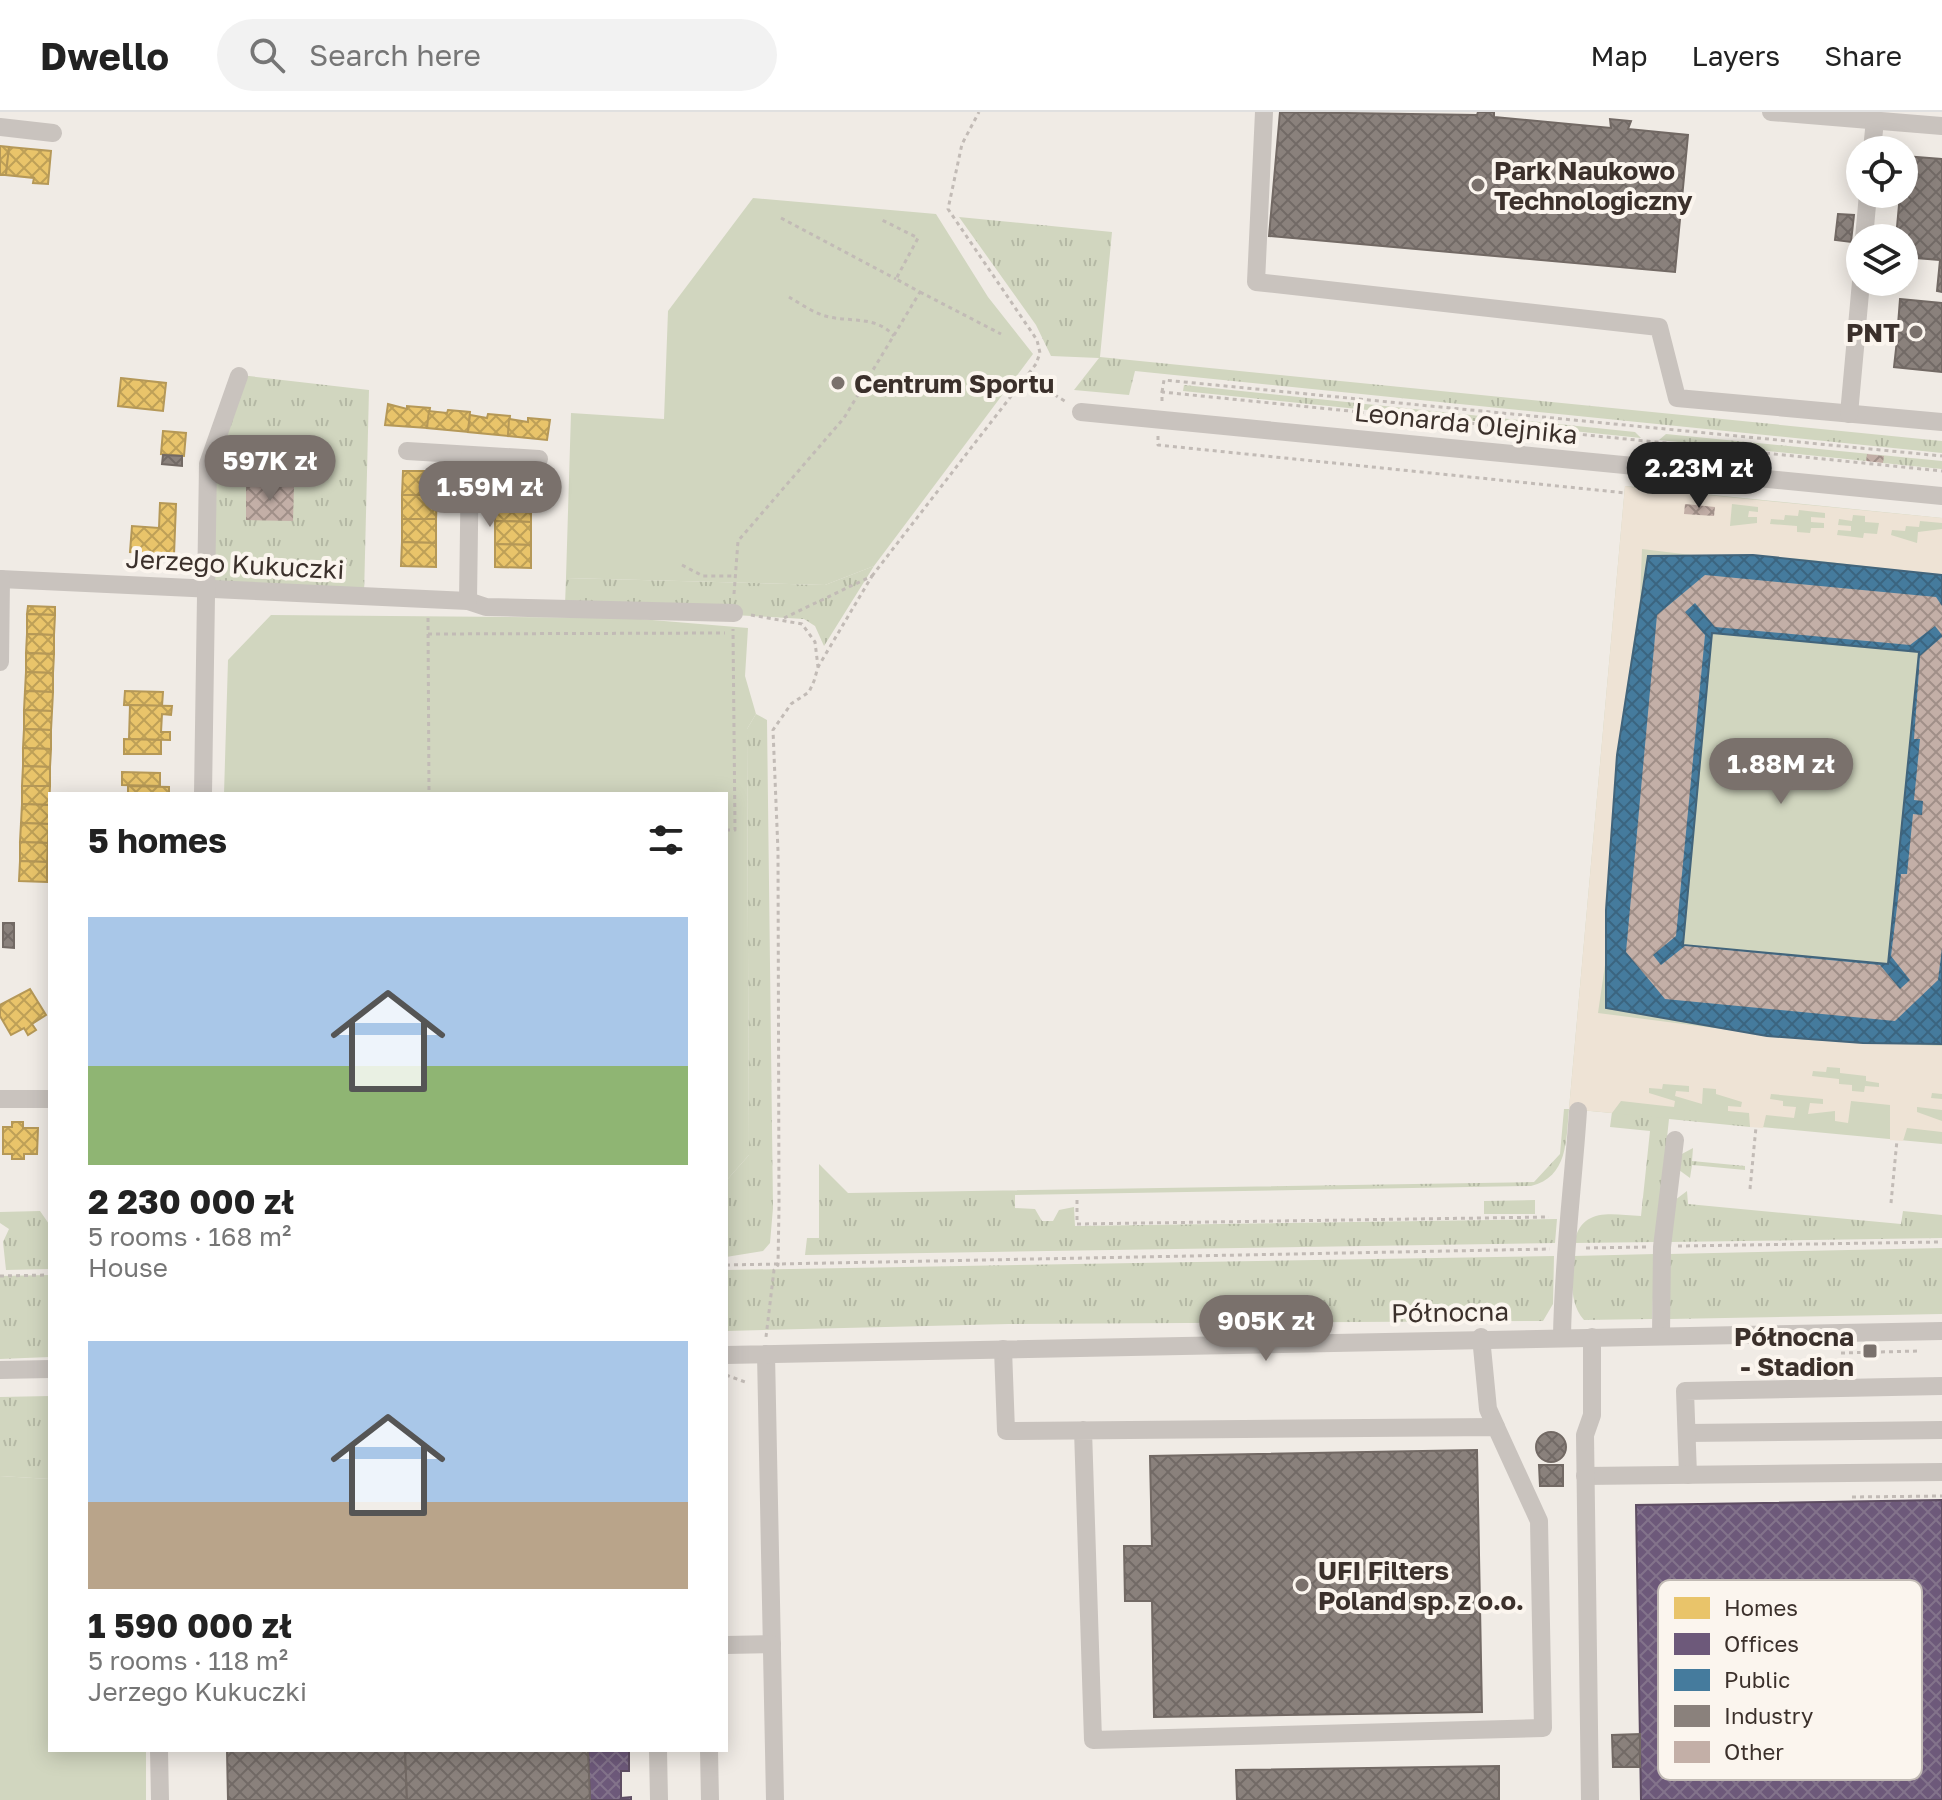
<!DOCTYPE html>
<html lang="en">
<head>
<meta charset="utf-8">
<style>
	:root { --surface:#fff; --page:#f2f2f2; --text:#222; --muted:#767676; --line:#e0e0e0; --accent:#7a716c }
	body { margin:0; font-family:"Golos Text",sans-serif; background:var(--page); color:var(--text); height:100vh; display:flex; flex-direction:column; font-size:30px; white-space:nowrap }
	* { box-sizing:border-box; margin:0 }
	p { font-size:26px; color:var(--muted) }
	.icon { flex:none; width:44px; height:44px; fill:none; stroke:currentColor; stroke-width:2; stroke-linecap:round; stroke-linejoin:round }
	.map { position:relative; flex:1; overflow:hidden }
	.details { position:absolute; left:48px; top:680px; width:680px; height:960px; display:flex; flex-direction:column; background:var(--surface); border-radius:0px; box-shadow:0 4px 20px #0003 }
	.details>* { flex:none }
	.buttons { position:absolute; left:1846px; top:24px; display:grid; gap:16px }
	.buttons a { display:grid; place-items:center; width:72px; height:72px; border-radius:50%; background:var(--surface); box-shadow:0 4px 20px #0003; font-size:40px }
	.price { position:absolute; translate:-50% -68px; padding:0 18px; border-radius:28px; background:var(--accent); color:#fff; font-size:26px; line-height:52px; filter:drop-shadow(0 2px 4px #0008) }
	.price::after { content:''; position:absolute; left:50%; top:48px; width:24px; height:18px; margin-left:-12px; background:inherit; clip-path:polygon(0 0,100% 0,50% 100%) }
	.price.on { background:#222; color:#fff }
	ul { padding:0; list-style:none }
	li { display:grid; align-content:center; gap:16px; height:424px; padding:0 40px }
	li span { display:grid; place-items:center; height:248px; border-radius:0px; color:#555 }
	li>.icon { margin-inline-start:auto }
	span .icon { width:144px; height:144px; fill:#fffc; stroke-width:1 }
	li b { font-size:34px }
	h2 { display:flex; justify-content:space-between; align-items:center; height:96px; padding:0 40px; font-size:34px }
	header { display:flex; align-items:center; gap:48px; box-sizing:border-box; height:112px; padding:0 40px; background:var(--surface); border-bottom:2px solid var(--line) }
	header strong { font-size:38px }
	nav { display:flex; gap:44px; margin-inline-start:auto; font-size:28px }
	.search { width:560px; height:72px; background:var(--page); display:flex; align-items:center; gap:20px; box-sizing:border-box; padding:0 28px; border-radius:44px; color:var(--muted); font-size:30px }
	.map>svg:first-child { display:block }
	.grass { fill:url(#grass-tufts) }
	.garden { fill:#d1d6bf }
	.plaza { fill:#eee3d5; fill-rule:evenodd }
	.homes { fill:url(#homes-cross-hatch); stroke:#b59857; stroke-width:2 }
	.offices { fill:url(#offices-cross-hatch); stroke:#5e4d62; stroke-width:2 }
	.public { fill:url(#public-cross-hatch); stroke:#42647b; stroke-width:2; fill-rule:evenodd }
	.industry { fill:url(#industry-cross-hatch); stroke:#726964; stroke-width:2 }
	.building { fill:url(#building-cross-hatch) }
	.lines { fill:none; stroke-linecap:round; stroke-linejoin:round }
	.path { stroke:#c2bbb6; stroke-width:3; stroke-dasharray:4 4; stroke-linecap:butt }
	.minor { stroke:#c9c3be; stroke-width:18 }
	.poi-dot { fill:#7a716c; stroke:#fbf5ee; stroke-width:3 }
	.labels { text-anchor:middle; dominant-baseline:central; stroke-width:8; stroke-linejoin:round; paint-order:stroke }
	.poi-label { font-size:26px; font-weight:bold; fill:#3b302b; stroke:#fbf5ee; text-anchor:start }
	.street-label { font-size:26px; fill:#3b302b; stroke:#fbf5ee }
	.key { fill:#fbf5ee; stroke:#c1bab4; stroke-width:2 }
	.key-label { font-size:22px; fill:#3b302b }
</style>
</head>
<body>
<header>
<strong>Dwello</strong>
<div class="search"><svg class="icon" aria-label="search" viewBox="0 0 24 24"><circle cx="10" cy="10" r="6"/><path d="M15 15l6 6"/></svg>Search here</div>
<nav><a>Map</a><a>Layers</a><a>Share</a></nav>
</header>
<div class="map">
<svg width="1942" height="1688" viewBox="0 0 1942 1688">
	<defs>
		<pattern id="grass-tufts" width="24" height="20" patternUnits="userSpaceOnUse" patternTransform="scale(2)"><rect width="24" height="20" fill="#d1d6bf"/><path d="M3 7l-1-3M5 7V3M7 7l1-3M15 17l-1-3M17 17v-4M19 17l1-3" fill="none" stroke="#b4b8a4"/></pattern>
		<pattern id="homes-cross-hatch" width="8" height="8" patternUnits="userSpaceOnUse" patternTransform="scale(2)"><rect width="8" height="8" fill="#e9c46a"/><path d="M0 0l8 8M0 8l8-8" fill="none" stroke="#bea057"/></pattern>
		<pattern id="offices-cross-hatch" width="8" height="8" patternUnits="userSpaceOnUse" patternTransform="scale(2)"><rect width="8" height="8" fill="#6d597a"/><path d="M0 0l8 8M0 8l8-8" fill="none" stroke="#83738b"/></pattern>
		<pattern id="public-cross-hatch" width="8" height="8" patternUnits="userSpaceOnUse" patternTransform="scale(2)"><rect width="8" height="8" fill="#457b9d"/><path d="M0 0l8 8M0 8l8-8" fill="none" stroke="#3b6580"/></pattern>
		<pattern id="industry-cross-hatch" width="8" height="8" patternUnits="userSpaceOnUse" patternTransform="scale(2)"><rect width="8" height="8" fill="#8a817c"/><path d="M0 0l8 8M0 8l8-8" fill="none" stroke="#726a66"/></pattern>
		<pattern id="building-cross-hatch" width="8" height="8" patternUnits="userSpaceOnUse" patternTransform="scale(2)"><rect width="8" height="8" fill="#c3afa7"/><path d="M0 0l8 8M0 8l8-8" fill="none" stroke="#a08f88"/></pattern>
	</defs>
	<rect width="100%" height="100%" fill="#f0ebe5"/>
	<g class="grass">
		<polygon points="959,105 1112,120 1100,245 1942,329 1942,341 1135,259 1129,283 1074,278 1099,246 1051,244 1036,213"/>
		<polygon points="240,263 369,278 364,484 207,477 208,352"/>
		<polygon points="1184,273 1635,320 1641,326 1183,279"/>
		<polygon points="1666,322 1942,349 1942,357 1883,351 1883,344 1868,342 1866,349 1659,328"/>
		<polygon points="874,454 824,534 815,514 804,507 565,493 566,466 825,473"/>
		<polygon points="756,602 767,608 773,1096 770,1131 763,1139 726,1145 726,1069 749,1043 747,617"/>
		<path d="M1564,997H1569C1566,1029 1568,1065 1531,1074L1015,1083V1096L1035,1097L1042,1109H1053L1059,1098L1074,1095L1075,1114L1557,1107L1555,1131L805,1143L807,1126H819V1052L848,1081L1534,1070L1560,1042Z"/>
		<path d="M1612,1000L1751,1007L1750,1015L1669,1007L1656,1130L1574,1131C1582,1094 1612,1103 1641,1104L1650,1019L1610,1015Z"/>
		<polygon points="1693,1036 1692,1049 1745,1054 1745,1058 1692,1053 1690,1066 1679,1058 1680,1043"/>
		<polygon points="1687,1079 1688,1092 1901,1112 1903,1099 1942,1103 1942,1126 1670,1130 1675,1088"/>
		<polygon points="1535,1088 1535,1102 1484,1102 1484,1089"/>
		<polygon points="40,1099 49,1112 50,1157 6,1158 3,1130 9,1117 0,1111 0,1100"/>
		<polygon points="1942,1136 1942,1202 1670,1207 1669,1142"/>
		<path d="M1655,1142L1652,1207L1584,1208C1568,1190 1573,1166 1573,1144Z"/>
		<polygon points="1554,1144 1553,1192 1543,1209 1009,1212 726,1219 726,1158"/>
		<polygon points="50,1163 50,1245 0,1247 0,1164"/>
		<polygon points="50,1284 50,1367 0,1364 0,1285"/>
	</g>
	<g class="garden">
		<polygon points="753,86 936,102 988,185 1033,242 874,454 825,473 566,466 571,301 664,307 668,199"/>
		<polygon points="1625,374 1942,406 1942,1032 1569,997"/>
		<polygon points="271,503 628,506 748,516 745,564 756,602 747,617 749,1043 726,1069 726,682 224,682 228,548"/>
		<polygon points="0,1364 50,1367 50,1638 146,1638 146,1688 0,1688"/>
	</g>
	<path class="plaza" d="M1638,363L1656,364V378L1942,406V411L1920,409L1919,415L1906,414L1905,419L1892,418L1891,423L1917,431L1918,420L1942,417V463L1803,447L1691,443L1642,437L1640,487L1617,643L1605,853L1598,901L1808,928L1942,934V982L1932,981L1931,986L1942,987V998L1917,995V1000L1942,1009V1020L1907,1016L1903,1029L1890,1028V993L1851,989L1848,1011L1835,1009V999L1808,1002L1810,991L1823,992V987L1771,982L1770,987L1783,989V994L1796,995L1794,1006L1766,1003L1763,1016L1750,1015L1749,1001L1728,999V994L1741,995L1742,990L1716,982V977L1703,976L1702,992L1675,984L1676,979L1689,980V974L1663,972L1662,977L1649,976V981L1675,989L1674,995L1621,989L1612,1001L1569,997L1625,374L1637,376ZM1732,392L1758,395V400L1749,399L1748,405H1757V411L1730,414ZM1799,398L1825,401V406L1811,405V410L1824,411V416H1811L1810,421L1797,420V414L1770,412L1771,407L1784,408L1785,403L1798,404ZM1853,403L1865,404V410L1879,411L1877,422L1864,421L1863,426L1837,423L1838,418L1851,419V414L1838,413L1839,407L1852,409ZM1827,955L1840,956V961L1866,964V969L1879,971V975L1865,974L1864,980L1852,979V973L1839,972V967L1812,964L1813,959L1826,960Z"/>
	<g class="homes">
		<polygon points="0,34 9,35 6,63 0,63"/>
		<polygon points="9,35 51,39 48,72 33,71 34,66 6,63"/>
		<polygon points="121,266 166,271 163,299 118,294"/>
		<polygon points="388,292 407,297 407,294 430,296 427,316 385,313"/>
		<polygon points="448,298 470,300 468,320 427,316 429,299 447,301"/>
		<polygon points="488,302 510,304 508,324 468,320 470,303 487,306"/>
		<polygon points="528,306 550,308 547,328 508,324 509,307 528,310"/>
		<polygon points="163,319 186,321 184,344 161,342"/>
		<polygon points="403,359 437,359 437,383 402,383"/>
		<polygon points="496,364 532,364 531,387 495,387"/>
		<polygon points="402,383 437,383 436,407 402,407"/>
		<polygon points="495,387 531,387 531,410 495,409"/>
		<polygon points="160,391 176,392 174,443 130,440 132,414 159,416"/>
		<polygon points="402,407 436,407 436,431 402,430"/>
		<polygon points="495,409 531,410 531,433 495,432"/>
		<polygon points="402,430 436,431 436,455 401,454"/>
		<polygon points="495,432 531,433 531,456 495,455"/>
		<polygon points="28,494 55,495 55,503 27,502"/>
		<polygon points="27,502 55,503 54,523 27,522"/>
		<polygon points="27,522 54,523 54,542 26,541"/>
		<polygon points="26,541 54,542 53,561 26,560"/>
		<polygon points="26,560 53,561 53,580 25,579"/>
		<polygon points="25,579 53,580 52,599 24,598"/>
		<polygon points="125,579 163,580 162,594 124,593"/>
		<polygon points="130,593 172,594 171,603 162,602 161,620 170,620 170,628 129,627"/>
		<polygon points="24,598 52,599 51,618 24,617"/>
		<polygon points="24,617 51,618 51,637 23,636"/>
		<polygon points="124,627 161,628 161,642 124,642"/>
		<polygon points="23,636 51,637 50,655 23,654"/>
		<polygon points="23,654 50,655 50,674 22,674"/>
		<polygon points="122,660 160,661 160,674 122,673"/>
		<polygon points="22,674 50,674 49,693 22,692"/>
		<polygon points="128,674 169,675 169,682 128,682"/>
		<polygon points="22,692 49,693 49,712 21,711"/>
		<polygon points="21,711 49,712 48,731 20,730"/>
		<polygon points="20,730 48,731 47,750 20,749"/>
		<polygon points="20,749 47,750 47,770 19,769"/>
		<polygon points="30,877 46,903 32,912 36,918 28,923 24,916 11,923 0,904 0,893"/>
		<polygon points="12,1010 23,1010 23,1016 38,1016 37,1042 24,1042 24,1047 12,1047 12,1042 3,1042 3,1015 12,1015"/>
	</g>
	<g class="offices">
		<polygon points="1942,1388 1942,1688 1641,1688 1636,1393"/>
		<polygon points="588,1638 629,1638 629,1659 621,1659 621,1686 631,1685 631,1688 590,1688"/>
	</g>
	<path class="public" d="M1753,443L1942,463V932L1863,931L1767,924L1606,896V798L1617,643L1648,444ZM1712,521L1919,540L1888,852L1683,833Z"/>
	<g class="industry">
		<polygon points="1280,0 1477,3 1478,0 1494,0 1494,5 1611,16 1610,7 1631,9 1628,17 1688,23 1675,160 1269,124"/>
		<polygon points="1904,44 1942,47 1942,180 1937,179 1940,148 1904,145 1904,126 1896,126 1900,82 1904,82"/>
		<polygon points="1838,102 1854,103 1851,130 1835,128"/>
		<polygon points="1900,187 1942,191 1942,260 1894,255 1897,228 1889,228 1890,213 1898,213"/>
		<polygon points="163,343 182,344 182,354 162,352"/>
		<polygon points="3,811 14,811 14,836 3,835"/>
		<circle cx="1551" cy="1335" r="15"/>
		<polygon points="1477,1338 1482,1600 1154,1605 1152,1489 1125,1489 1124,1434 1152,1434 1150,1344"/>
		<polygon points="1539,1353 1563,1353 1563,1374 1540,1374"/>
		<polygon points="1640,1622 1640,1655 1613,1655 1612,1623"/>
		<polygon points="227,1638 405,1638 407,1688 228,1688"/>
		<polygon points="405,1638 588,1638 590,1688 407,1688"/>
		<polygon points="1499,1654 1499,1688 1237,1688 1236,1658"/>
	</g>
	<g class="building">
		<polygon points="1867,342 1884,344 1883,351 1866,349"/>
		<polygon points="246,373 294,374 293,409 246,408"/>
		<polygon points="1685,392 1715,395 1714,404 1684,402"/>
		<polygon points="1705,463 1936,485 1942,494 1942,523 1935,514 1910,533 1715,515 1695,491 1685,500 1705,523 1676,824 1653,843 1661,853 1685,834 1880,853 1900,877 1910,868 1891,844 1901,762 1907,762 1913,702 1922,703 1923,689 1914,688 1920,627 1914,627 1920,544 1942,525 1942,836 1938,868 1895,909 1665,887 1626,840 1657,503"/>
	</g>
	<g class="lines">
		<g class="path">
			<polyline points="781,106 896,167"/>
			<polyline points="920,180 1001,222"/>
			<path d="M789,185C801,192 815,202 829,205C853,210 876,204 894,224"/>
			<polyline points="1027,266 1068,291"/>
			<polyline points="1162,280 1164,268 1942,344"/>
			<polyline points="1162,289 1162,280 1942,359"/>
			<polyline points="1158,324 1158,333 1626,381"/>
			<polyline points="682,453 703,464 735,464"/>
			<polyline points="872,464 1036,252 1040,241 1037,228 948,97 962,32 979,0"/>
			<polyline points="734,482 738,429 844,306 920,180 896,167 918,126 882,108"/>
			<polyline points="751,503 802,512 815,530 818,555 814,569 809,580 791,592 773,618 778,739 779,1095 778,1153 774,1158 766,1225"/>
			<polyline points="428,506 429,682"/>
			<polyline points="784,506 872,464 818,555"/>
			<polyline points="428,522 725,521"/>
			<polyline points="726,718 735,718 733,517"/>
			<polyline points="1750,1077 1756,1015"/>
			<polyline points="1077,1088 1077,1112 1549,1105"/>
			<polyline points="1891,1091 1897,1028"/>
			<polyline points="1678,1134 1942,1130"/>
			<polyline points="1586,1136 1646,1135"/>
			<polyline points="726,1153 1550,1137"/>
			<polyline points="0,1164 50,1163"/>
			<polyline points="1841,1241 1918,1239"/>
			<polyline points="726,1263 748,1271"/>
			<polyline points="1852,1385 1942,1384"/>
		</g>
		<g class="minor">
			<polyline points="1264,0 1256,170 1659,215 1677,286 1942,310"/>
			<polyline points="1771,0 1942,14"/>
			<polyline points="0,15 53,21"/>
			<polyline points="1872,38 1875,8"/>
			<polyline points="1864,126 1868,82"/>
			<polyline points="1081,300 1942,384"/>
			<polyline points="1849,302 1861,170"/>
			<polyline points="407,339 539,347"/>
			<polyline points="0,467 468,489 486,495 734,501"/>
			<polyline points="468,489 470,344"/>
			<polyline points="0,550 1,467"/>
			<polyline points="203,682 208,352 239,264"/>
			<polyline points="0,987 50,987"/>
			<polyline points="1661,1224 1662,1135 1675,1028"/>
			<polyline points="1481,1225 1488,1297 1496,1315"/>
			<path d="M1562,1225C1563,1149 1573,1074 1578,999"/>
			<polyline points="1003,1237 1006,1319 1496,1315 1539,1409 1543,1616 1093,1628 1083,1318"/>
			<polyline points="766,1242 775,1688"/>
			<polyline points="726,1243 1942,1219"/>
			<polyline points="0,1258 50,1257"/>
			<polyline points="1687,1321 1942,1318"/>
			<polyline points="1688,1363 1685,1279 1942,1274"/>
			<polyline points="1585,1364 1942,1360"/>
			<polyline points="726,1533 772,1532"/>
			<polyline points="159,1638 160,1688"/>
			<polyline points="658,1638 659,1688"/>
			<polyline points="709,1638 710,1688"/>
			<polyline points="1590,1688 1585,1323 1592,1303 1592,1225"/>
		</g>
	</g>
	<g class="poi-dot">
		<circle cx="1478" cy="73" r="8"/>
		<circle cx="1916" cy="220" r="8"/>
		<circle cx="838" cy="271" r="8"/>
		<rect x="1862" y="1231" width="16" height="16" rx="4"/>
		<circle cx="1302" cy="1473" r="8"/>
	</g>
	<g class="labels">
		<g class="poi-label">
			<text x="1494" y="58">Park Naukowo<tspan x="1494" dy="30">Technologiczny</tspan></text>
			<text x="1900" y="220" text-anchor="end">PNT</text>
			<text x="854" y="271">Centrum Sportu</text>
			<text x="1854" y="1224" text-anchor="end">Północna<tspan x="1854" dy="30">- Stadion</tspan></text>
			<text x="1318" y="1458">UFI Filters<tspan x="1318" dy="30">Poland sp. z o.o.</tspan></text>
		</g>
		<g class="street-label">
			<text transform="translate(1466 311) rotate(6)">Leonarda Olejnika</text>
			<text transform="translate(235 452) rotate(3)">Jerzego Kukuczki</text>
			<text transform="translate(1450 1200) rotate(-1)">Północna</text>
		</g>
	</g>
	<rect x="1658" y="1468" width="264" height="200" rx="12" class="key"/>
	<rect x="1674" y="1485" width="36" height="22" fill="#e9c46a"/>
	<rect x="1674" y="1521" width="36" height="22" fill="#6d597a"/>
	<rect x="1674" y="1557" width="36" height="22" fill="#457b9d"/>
	<rect x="1674" y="1593" width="36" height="22" fill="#8a817c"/>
	<rect x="1674" y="1629" width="36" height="22" fill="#c3afa7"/>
	<g class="key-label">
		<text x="1724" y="1504">Homes</text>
		<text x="1724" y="1540">Offices</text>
		<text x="1724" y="1576">Public</text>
		<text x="1724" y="1612">Industry</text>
		<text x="1724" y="1648">Other</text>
	</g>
</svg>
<div class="buttons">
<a><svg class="icon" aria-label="locate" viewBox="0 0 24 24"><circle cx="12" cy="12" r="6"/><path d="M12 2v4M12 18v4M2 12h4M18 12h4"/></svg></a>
<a><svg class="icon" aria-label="layers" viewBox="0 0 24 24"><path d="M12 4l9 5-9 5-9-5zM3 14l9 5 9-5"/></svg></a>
</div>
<b class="price" style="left:270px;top:391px">597K zł</b>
<b class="price on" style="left:1699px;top:398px">2.23M zł</b>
<b class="price" style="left:490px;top:417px">1.59M zł</b>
<b class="price" style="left:1781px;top:694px">1.88M zł</b>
<b class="price" style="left:1266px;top:1251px">905K zł</b>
<section class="details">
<h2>5 homes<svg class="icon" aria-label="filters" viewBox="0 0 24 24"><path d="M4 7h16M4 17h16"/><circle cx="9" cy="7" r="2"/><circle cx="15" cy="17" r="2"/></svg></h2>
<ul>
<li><span style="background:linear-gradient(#a9c7e8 60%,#8fb573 0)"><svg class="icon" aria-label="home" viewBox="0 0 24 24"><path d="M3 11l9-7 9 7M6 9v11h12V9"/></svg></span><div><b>2 230 000 zł</b><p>5 rooms · 168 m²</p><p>House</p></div></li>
<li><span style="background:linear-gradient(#a9c7e8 65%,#b9a48a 0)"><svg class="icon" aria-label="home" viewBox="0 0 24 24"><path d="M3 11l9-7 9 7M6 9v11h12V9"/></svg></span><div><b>1 590 000 zł</b><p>5 rooms · 118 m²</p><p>Jerzego Kukuczki</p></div></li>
</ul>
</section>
</div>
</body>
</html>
